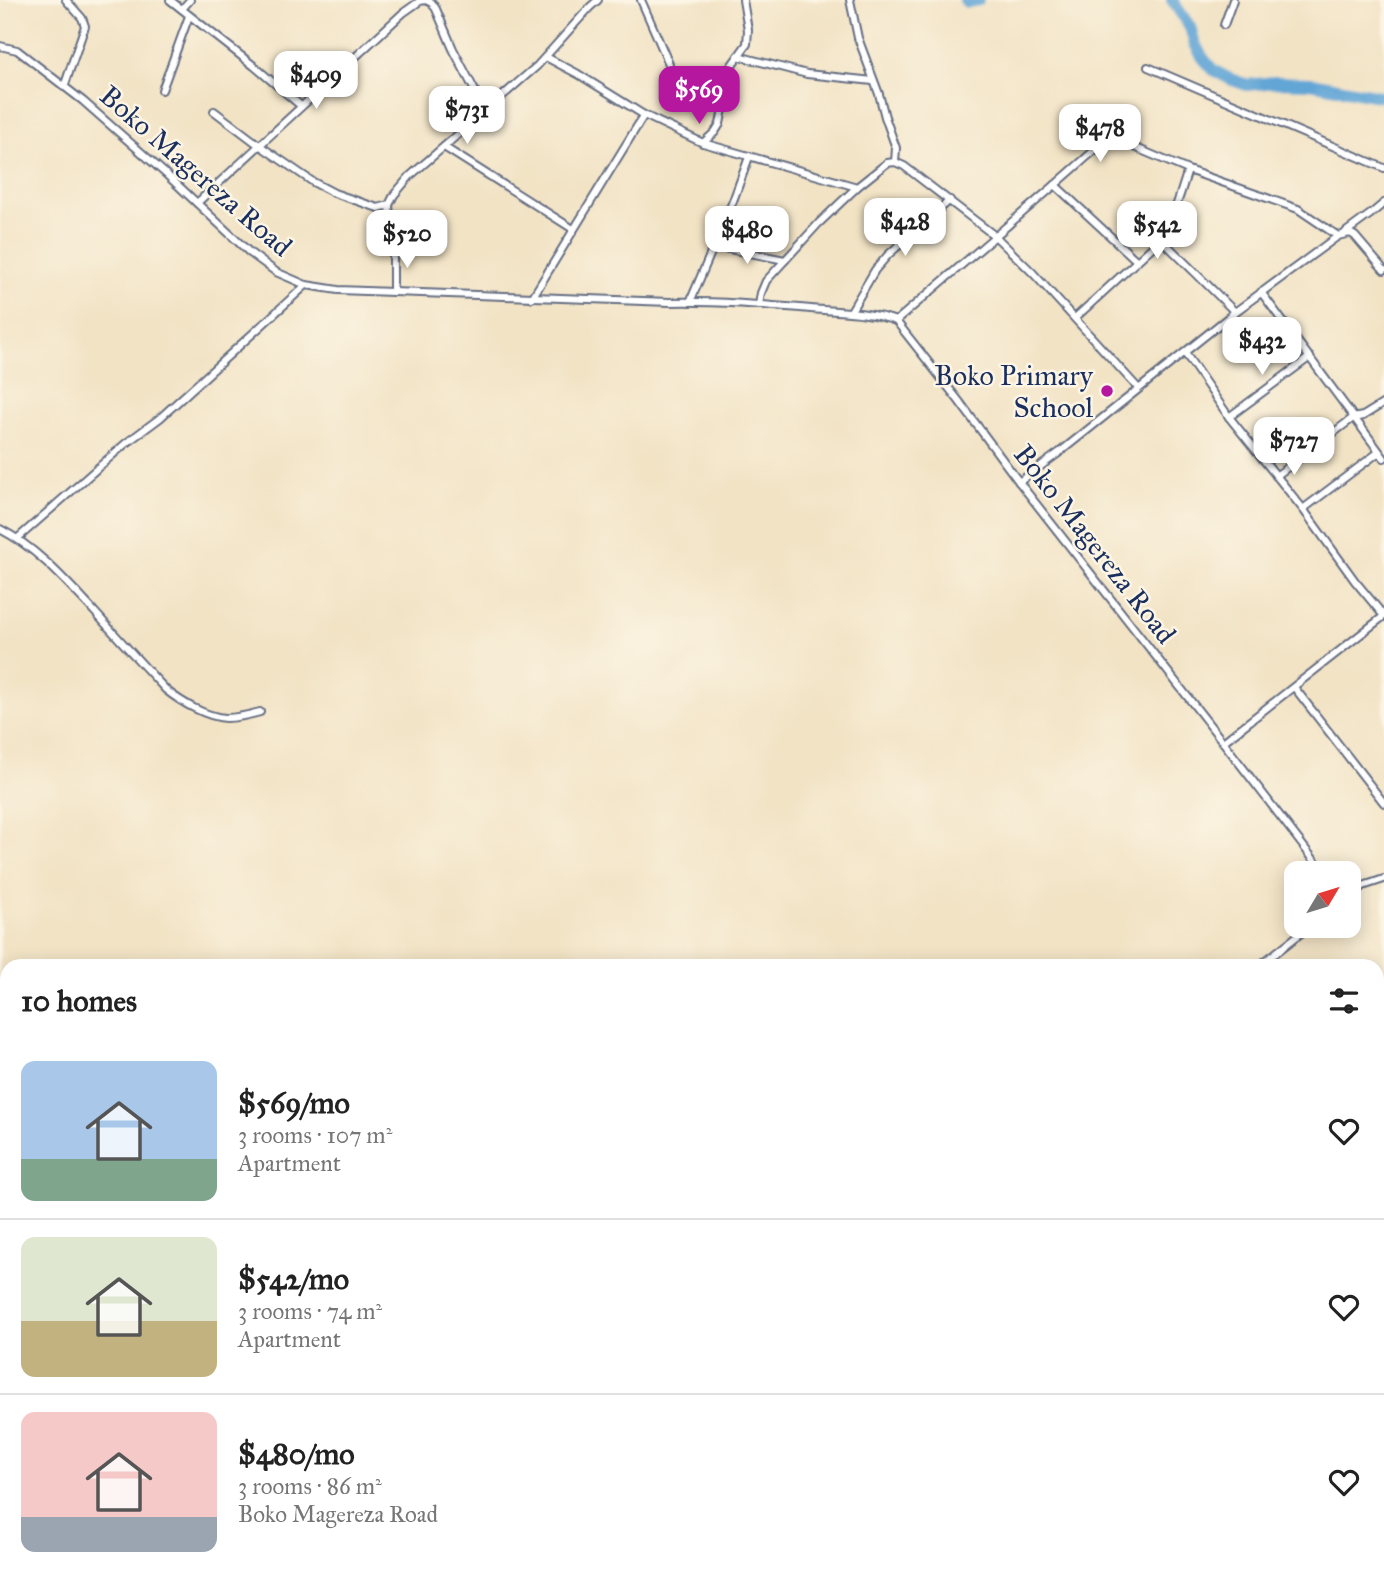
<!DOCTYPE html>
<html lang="en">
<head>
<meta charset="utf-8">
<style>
	:root { --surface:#fff; --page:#f2f2f2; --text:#222; --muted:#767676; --line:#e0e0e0; --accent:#b5179e }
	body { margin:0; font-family:"IM FELL Great Primer",serif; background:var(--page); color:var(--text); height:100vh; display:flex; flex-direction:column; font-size:26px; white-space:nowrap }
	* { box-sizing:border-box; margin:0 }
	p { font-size:23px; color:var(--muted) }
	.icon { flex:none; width:38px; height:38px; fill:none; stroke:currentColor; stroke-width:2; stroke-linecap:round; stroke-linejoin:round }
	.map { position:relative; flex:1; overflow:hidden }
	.drawer { position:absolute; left:0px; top:959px; width:1384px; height:623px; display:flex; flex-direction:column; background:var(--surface); border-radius:21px 21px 0 0; box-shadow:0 4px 18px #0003 }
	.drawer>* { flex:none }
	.needle { width:46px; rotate:52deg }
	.fabs { position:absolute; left:1284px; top:861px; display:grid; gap:14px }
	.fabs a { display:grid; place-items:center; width:77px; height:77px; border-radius:14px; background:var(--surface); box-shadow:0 4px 18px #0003; font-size:35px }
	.price { position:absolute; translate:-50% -60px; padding:0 16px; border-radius:14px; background:#fff; color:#222; font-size:23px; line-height:46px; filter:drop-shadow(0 2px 4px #0008) }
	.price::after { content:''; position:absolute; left:50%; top:42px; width:21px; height:16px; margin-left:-10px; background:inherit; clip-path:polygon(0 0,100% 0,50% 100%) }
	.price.selected { background:var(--accent); color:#fff }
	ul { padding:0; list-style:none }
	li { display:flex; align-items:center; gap:21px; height:175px; padding:0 21px }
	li+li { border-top:2px solid var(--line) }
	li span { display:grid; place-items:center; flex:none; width:196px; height:140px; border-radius:14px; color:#555 }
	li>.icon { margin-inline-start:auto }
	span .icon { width:84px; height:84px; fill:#fffc; stroke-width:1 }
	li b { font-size:30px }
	h2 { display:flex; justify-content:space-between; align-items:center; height:84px; padding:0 21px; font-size:30px }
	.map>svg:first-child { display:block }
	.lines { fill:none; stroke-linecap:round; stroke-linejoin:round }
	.stream { stroke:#62a6d6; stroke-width:2 }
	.river { stroke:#62a6d6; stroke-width:12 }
	.minor-casing { stroke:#666e82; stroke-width:10 }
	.minor { stroke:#fff; stroke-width:6 }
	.poi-dot { fill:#b5179e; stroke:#fcf5e5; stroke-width:2.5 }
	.labels { text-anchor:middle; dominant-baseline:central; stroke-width:5; stroke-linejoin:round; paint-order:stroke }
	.street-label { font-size:28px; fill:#1b2f5e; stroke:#fcf5e5 }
	.poi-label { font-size:28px; fill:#1b2f5e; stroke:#fcf5e5; text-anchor:end }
</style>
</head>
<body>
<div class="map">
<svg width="1384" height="1582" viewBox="0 0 1384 1582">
	<rect width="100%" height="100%" fill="#fcf5e5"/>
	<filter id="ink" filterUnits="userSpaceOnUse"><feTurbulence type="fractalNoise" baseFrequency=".0143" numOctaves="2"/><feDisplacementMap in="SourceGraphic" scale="14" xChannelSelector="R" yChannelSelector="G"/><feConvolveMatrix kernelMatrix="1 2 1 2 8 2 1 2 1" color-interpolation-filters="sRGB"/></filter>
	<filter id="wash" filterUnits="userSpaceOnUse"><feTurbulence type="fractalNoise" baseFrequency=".00686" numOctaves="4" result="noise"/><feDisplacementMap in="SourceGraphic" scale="28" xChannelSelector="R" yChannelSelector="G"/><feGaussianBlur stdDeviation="1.57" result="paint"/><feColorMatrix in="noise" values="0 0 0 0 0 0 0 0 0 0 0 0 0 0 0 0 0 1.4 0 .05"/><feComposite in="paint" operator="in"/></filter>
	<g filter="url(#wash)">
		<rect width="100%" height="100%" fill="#f2e3c5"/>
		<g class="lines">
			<g class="stream">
				<polyline points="1377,1098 1384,1090"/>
				<polyline points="323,1582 325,1575"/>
			</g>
			<g class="river">
				<polyline points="965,0 967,2 978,0"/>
				<polyline points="1172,0 1190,27 1195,44 1203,58 1213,70 1230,79 1247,85 1275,82 1311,83 1384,97"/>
			</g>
		</g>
	</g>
	<g filter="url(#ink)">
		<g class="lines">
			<g class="minor-casing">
				<g id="minor">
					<polyline points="170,0 254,66 301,106"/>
					<polyline points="426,0 432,3 436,9 453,49 485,110"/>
					<polyline points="641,0 669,64"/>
					<polyline points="850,0 858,38 879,94 885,117 896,148 895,162"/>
					<polyline points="182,9 190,0"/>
					<polyline points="1224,25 1233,0"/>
					<path d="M0,46L17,50L83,101L167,175L249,252L276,272L306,285L338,290L670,302C717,301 764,305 811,309C840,312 868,311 896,321L959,401L1019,482L1223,742L1324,873"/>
					<polyline points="738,56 807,74 873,81"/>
					<polyline points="546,57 578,74 644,115 703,143 857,187"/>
					<polyline points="1148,67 1384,168"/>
					<polyline points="64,87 85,26 82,18 66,0"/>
					<polyline points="162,90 189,16"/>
					<polyline points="214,111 259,145 313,182 334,193 378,208 389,205"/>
					<polyline points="703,143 715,132 720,124 727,89 726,73 747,44 748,30 743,0"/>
					<polyline points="444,147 573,229"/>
					<polyline points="1055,185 1136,260"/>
					<polyline points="197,203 403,13 420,1 426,0"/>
					<polyline points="1346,232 1372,213 1384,203"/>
					<polyline points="1161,239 1235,312"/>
					<polyline points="714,246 785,260"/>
					<polyline points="393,292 393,249 389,205 394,195 410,176 537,66 590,7 598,0"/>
					<polyline points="1261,292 1384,458"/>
					<polyline points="532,298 644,115"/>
					<polyline points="690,302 733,201 749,157"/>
					<polyline points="759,305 761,293 766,281 819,223 857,187 887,163 895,162 904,166 995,236 1033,273 1138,388"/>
					<polyline points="851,311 875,270 888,255 950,200"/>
					<path d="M1075,318L1161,239C1174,218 1180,194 1188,170"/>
					<polyline points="896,321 1055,185 1105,141 1110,139 1115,139 1188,170 1298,209 1338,236"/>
					<polyline points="1185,353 1229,417 1303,509 1355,581 1384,616"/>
					<polyline points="1229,417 1310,357"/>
					<polyline points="1276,476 1353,418 1363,416 1384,403"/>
					<polyline points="1019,482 1060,452 1235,312 1338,236 1350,233 1355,236 1384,270"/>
					<polyline points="1303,509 1379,452"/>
					<path d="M0,529C37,548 65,580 93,610C117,637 141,663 166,690C181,702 206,717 226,718C238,718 249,715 260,712"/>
					<polyline points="18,538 125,444 160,418 306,285"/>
					<polyline points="1294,687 1384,803"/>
					<polyline points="1223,742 1384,616"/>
					<polyline points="1349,886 1363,886 1384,879"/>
					<polyline points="1349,900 1363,886"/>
					<polyline points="1259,966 1310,926"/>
					<polyline points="1377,1179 1384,1172"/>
					<polyline points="485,1582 494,1575"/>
					<polyline points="830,1582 837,1575"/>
				</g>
			</g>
			<use href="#minor" class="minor"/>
		</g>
	</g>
	<circle class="poi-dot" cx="1107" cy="391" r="7"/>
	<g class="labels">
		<g class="street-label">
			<text transform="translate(196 171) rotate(41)">Boko Magereza Road</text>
			<text transform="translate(1095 544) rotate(52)">Boko Magereza Road</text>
		</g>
		<g class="poi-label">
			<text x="1093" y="375">Boko Primary<tspan x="1093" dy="32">School</tspan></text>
		</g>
	</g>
</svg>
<div class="fabs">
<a><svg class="needle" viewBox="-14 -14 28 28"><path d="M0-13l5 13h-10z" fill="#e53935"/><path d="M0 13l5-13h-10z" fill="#767676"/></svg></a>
</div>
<b class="price" style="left:316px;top:111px">$409</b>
<b class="price selected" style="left:699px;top:126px">$569</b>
<b class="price" style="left:467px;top:146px">$731</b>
<b class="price" style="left:1100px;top:164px">$478</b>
<b class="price" style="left:905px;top:258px">$428</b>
<b class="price" style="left:1157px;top:261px">$542</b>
<b class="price" style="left:747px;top:266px">$480</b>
<b class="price" style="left:407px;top:270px">$520</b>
<b class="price" style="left:1262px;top:377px">$432</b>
<b class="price" style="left:1294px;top:477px">$727</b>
<section class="drawer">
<h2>10 homes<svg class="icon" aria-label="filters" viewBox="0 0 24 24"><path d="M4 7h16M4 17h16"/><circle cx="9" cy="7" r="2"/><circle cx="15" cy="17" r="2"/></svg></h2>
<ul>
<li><span style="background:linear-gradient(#a9c7e8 70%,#7fa58c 0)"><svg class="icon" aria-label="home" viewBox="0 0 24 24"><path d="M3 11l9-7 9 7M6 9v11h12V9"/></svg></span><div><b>$569/mo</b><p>3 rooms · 107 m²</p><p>Apartment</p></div><svg class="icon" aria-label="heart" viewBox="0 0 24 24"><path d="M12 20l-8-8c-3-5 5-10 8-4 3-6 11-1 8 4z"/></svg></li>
<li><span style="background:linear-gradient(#dfe7d0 60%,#c2b280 0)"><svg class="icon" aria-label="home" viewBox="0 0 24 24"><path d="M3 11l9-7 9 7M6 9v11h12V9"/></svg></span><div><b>$542/mo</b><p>3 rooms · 74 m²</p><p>Apartment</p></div><svg class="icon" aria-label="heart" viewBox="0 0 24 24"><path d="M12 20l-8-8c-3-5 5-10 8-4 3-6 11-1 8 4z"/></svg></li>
<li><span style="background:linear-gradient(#f6c9c9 75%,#9aa5b1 0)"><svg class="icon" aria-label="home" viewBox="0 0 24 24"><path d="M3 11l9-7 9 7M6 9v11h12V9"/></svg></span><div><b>$480/mo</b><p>3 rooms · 86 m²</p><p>Boko Magereza Road</p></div><svg class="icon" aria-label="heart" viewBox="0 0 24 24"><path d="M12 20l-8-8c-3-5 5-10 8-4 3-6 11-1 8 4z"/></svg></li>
</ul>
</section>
</div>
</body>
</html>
